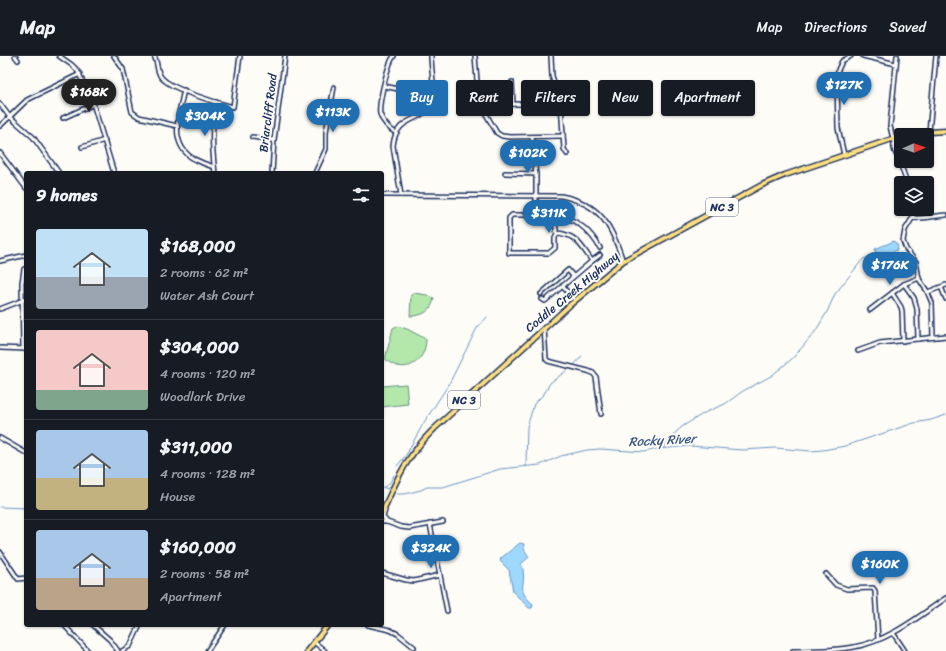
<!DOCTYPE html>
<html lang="en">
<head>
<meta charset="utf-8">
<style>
	:root { --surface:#171b24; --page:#242831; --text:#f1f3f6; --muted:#9ea1a6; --line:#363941; --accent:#1f6fb2 }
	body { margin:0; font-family:Sriracha,sans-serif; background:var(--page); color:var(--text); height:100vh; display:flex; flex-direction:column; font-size:15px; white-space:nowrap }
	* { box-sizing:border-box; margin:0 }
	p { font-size:13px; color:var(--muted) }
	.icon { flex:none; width:22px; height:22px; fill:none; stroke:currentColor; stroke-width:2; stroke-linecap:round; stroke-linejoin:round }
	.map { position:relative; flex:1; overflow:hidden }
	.drawer { position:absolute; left:24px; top:115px; width:360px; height:456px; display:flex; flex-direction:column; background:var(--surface); border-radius:4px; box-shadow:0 1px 3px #0004 }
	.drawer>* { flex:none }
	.guide { position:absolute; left:396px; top:24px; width:380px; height:36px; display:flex; gap:8px }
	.needle { width:26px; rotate:88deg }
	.tools { position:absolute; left:894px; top:72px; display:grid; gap:8px }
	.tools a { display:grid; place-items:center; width:40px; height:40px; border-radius:4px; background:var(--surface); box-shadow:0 1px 3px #0004; font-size:20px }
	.price { position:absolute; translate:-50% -34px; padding:0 9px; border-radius:14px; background:var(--accent); color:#fff; font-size:13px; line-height:26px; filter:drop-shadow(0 1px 2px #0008) }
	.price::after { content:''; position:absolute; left:50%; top:24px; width:12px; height:9px; margin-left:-6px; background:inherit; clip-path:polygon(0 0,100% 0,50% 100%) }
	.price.current { background:#222; color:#fff }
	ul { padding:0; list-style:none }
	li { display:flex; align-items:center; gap:12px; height:100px; padding:0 12px }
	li+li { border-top:1px solid var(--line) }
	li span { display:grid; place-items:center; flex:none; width:112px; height:80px; border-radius:4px; color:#555 }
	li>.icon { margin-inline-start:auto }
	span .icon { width:48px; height:48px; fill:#fffc; stroke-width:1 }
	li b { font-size:17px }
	h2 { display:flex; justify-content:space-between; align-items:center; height:48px; padding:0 12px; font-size:17px }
	.tag { padding:0 14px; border-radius:4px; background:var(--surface); box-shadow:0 1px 3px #0004; font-size:14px; line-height:36px }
	.tag.current { background:var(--accent); color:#fff }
	header { display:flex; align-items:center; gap:24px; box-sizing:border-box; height:56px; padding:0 20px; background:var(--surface); border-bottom:1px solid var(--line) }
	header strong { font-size:19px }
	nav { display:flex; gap:22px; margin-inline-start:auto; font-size:14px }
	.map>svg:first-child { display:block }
	.green { fill:#b4e8aa; stroke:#688c84 }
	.water { fill:#9ed8fe; stroke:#6a94be }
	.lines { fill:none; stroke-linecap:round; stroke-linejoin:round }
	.stream { stroke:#6a94be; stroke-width:1 }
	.minor-casing { stroke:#1b2f5e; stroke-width:6 }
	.major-casing { stroke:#1b2f5e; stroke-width:7 }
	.minor { stroke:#fdfcf7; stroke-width:3 }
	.major { stroke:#fddf80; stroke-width:4 }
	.labels { text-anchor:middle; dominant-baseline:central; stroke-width:4; stroke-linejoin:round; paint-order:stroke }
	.shield { fill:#fdfcf7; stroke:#5f6c8c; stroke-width:1 }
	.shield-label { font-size:11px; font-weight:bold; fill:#1b2f5e }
	.street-label { font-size:12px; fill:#1b2f5e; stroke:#fdfcf7 }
	.water-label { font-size:13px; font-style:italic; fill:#3c5986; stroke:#fdfcf7 }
</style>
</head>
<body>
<header>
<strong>Map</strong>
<nav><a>Map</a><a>Directions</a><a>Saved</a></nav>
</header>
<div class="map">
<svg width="946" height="595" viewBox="0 0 946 595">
	<rect width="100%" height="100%" fill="#fdfcf7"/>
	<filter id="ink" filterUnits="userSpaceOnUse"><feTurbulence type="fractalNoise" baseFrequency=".025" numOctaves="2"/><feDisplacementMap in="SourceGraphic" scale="8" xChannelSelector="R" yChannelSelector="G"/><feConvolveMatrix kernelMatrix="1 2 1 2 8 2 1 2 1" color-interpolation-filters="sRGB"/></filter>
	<g filter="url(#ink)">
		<g class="green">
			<path d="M414,237L427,239L434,242C432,255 423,260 410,260L411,239Z"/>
			<path d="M397,270L407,273L426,283C426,307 404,320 385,303L393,272Z"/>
			<polygon points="406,328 408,348 382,351 382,330"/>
		</g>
		<g class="water">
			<polygon points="894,185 898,190 897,194 878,203 875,193"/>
			<path d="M520,487L524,488V493L529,501L521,508C527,520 520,531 524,538C526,542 530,545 533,548L532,552H529L513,536L509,514L500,505L501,502Z"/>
		</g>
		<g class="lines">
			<g class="stream">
				<polyline points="573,310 582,300"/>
				<polyline points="663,392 674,378 683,370 706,356 725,348 743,335 771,320 793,302 815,276 827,256 835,238 863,203 877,198"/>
				<polyline points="397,410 406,399 423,368 449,328 477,272 487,261"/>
				<polyline points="526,410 527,371 534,348 544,338 550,327 570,312"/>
				<polyline points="382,431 391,434"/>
				<polyline points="384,431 389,428 394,419"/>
				<polyline points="394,435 397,438 405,438 421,434 427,431 443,431 500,413 540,409 561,400 587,394 600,393 644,396 658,393 690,390 742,394 776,392 811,395 823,394 845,390 914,367 931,364 946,359"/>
				<polyline points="0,451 26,452"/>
			</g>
			<g class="minor-casing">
				<g id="minor">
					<polyline points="15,0 18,4"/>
					<polyline points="59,0 72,9 77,14 92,44 114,117"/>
					<polyline points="114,0 123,13 132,56 139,61 177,70"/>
					<path d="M154,0C158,6 156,14 161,21C170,33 217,47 233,51L240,0"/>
					<path d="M394,0C388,7 378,48 380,58C382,65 389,73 396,77"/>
					<polyline points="475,0 478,37 483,53 497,77 502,80 510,81 563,80"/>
					<polyline points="551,0 552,20 561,48 564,93 567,98"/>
					<polyline points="863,0 896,8"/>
					<polyline points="897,0 890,70 894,87 898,97 898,101"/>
					<polyline points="512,26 513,48"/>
					<polyline points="384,30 398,33"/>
					<path d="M184,34C179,57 168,88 194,103C200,106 207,109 214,111"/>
					<polyline points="0,48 9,60 33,81 59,117"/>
					<path d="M483,53C508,43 535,53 560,43"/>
					<polyline points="63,62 94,48"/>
					<polyline points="0,70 27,44 80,18"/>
					<polyline points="929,76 936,0"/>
					<polyline points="252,81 274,84"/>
					<polyline points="532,81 536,119 536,158"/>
					<path d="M894,88C893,93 895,97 898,101L907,127"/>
					<polyline points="82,91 105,84"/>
					<polyline points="0,97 26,132"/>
					<polyline points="844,99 838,72 837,24 838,14 842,5 851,0"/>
					<path d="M215,117C212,94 211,70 216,46"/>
					<polyline points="272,117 274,84 285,0"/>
					<polyline points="315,117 326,93 326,76 334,31"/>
					<polyline points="505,117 536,118"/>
					<path d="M382,139L561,140C602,148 611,170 623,205"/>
					<path d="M401,139L393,90C396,58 423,68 431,47C436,36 431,13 431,0"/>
					<polyline points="915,153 913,161 905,174 903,185 906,193 916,206 919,223 927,235 932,247 933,281"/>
					<path d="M555,162L562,160C580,166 591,176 600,192"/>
					<path d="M912,162C924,163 934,160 946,159"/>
					<path d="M557,177L555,182V192L549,197H509V162L512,159H552L555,162L556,174L557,177C576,178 582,191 592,205L600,199"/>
					<polyline points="0,205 26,199"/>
					<polyline points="904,228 914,242 917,253 918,283"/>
					<polyline points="562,230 575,244"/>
					<polyline points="941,231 946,243"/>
					<polyline points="928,236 946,229"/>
					<polyline points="892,237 901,251 902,255 903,285"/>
					<polyline points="541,238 568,214 573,220"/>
					<polyline points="542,243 545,245 592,205"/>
					<polyline points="0,253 26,243"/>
					<polyline points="870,254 904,228 919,222"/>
					<polyline points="544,272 546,303 548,305 588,315 593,317 596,321 601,358"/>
					<polyline points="0,292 26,293"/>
					<polyline points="23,293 22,227 24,213"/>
					<polyline points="858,295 880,287 946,280"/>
					<polyline points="0,382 26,397"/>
					<polyline points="382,466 387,466 383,461 385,454"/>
					<polyline points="387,466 401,471 409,472 443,466"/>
					<polyline points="430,468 447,555"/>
					<polyline points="0,496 18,523 26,522"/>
					<polyline points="382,517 406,524 414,525 440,519"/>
					<polyline points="826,518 836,529 847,533 873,532 875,535 878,584"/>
					<polyline points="64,569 88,595"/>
					<polyline points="93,569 110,584 118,595"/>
					<polyline points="368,569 390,574 398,578 414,591"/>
					<polyline points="893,577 905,595"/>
					<polyline points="314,586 325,595"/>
					<polyline points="122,595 130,590 140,569"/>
					<polyline points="207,595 225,569"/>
					<path d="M793,595C813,594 834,595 854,591C889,585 918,561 946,542"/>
				</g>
			</g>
			<g class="major-casing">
				<g id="major">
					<polyline points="909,79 929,76 946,75"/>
					<path d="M382,457C392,434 402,410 418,391C423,384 429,378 435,372L571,248L623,205L762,129L785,119L901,80"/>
					<polyline points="307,595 328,569"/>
				</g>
			</g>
			<use href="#minor" class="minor"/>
			<use href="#major" class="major"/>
		</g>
	</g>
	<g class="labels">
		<g class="shield">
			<rect x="706" y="142" width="32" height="18" rx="3"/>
			<rect x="448" y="335" width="32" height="18" rx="3"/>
		</g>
		<g class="shield-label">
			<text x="722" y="151">NC 3</text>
			<text x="464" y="344">NC 3</text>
		</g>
		<g class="street-label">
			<text transform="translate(268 57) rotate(-83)">Briarcliff Road</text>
			<text transform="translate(572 236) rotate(-40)">Coddle Creek Highway</text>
		</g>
		<g class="water-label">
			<text transform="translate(662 384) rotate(-3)">Rocky River</text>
		</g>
	</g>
</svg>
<div class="tools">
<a><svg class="needle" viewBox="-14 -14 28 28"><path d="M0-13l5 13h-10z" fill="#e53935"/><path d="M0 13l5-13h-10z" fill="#9ea1a6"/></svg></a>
<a><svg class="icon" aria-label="layers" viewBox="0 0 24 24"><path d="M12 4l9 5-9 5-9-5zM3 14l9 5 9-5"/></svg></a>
</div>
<b class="price" style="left:844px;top:50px">$127K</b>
<b class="price current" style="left:89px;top:57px">$168K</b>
<b class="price" style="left:333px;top:77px">$113K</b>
<b class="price" style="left:205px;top:81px">$304K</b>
<b class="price" style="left:528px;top:118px">$102K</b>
<b class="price" style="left:549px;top:178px">$311K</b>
<b class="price" style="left:890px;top:230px">$176K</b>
<b class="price" style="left:431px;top:513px">$324K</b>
<b class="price" style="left:880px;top:529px">$160K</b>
<div class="guide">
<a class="tag current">Buy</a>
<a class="tag">Rent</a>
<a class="tag">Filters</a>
<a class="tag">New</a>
<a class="tag">Apartment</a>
</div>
<section class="drawer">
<h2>9 homes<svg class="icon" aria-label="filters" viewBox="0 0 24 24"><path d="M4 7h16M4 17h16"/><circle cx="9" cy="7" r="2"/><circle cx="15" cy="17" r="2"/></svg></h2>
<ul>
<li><span style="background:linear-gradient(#bfe0f5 60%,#9aa5b1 0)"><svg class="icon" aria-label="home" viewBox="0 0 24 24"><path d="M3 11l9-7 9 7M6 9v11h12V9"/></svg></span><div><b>$168,000</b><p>2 rooms · 62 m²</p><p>Water Ash Court</p></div></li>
<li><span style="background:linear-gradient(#f6c9c9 75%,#7fa58c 0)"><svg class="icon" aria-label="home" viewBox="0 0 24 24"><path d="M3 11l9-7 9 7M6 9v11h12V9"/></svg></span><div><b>$304,000</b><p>4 rooms · 120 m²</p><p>Woodlark Drive</p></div></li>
<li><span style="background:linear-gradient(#a9c7e8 60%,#c2b280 0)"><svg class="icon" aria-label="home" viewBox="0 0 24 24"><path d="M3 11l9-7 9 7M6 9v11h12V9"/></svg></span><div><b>$311,000</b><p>4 rooms · 128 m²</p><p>House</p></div></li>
<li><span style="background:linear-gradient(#a9c7e8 60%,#b9a48a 0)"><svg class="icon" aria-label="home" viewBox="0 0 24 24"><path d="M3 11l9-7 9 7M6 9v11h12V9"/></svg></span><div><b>$160,000</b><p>2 rooms · 58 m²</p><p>Apartment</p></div></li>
</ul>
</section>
</div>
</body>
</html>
